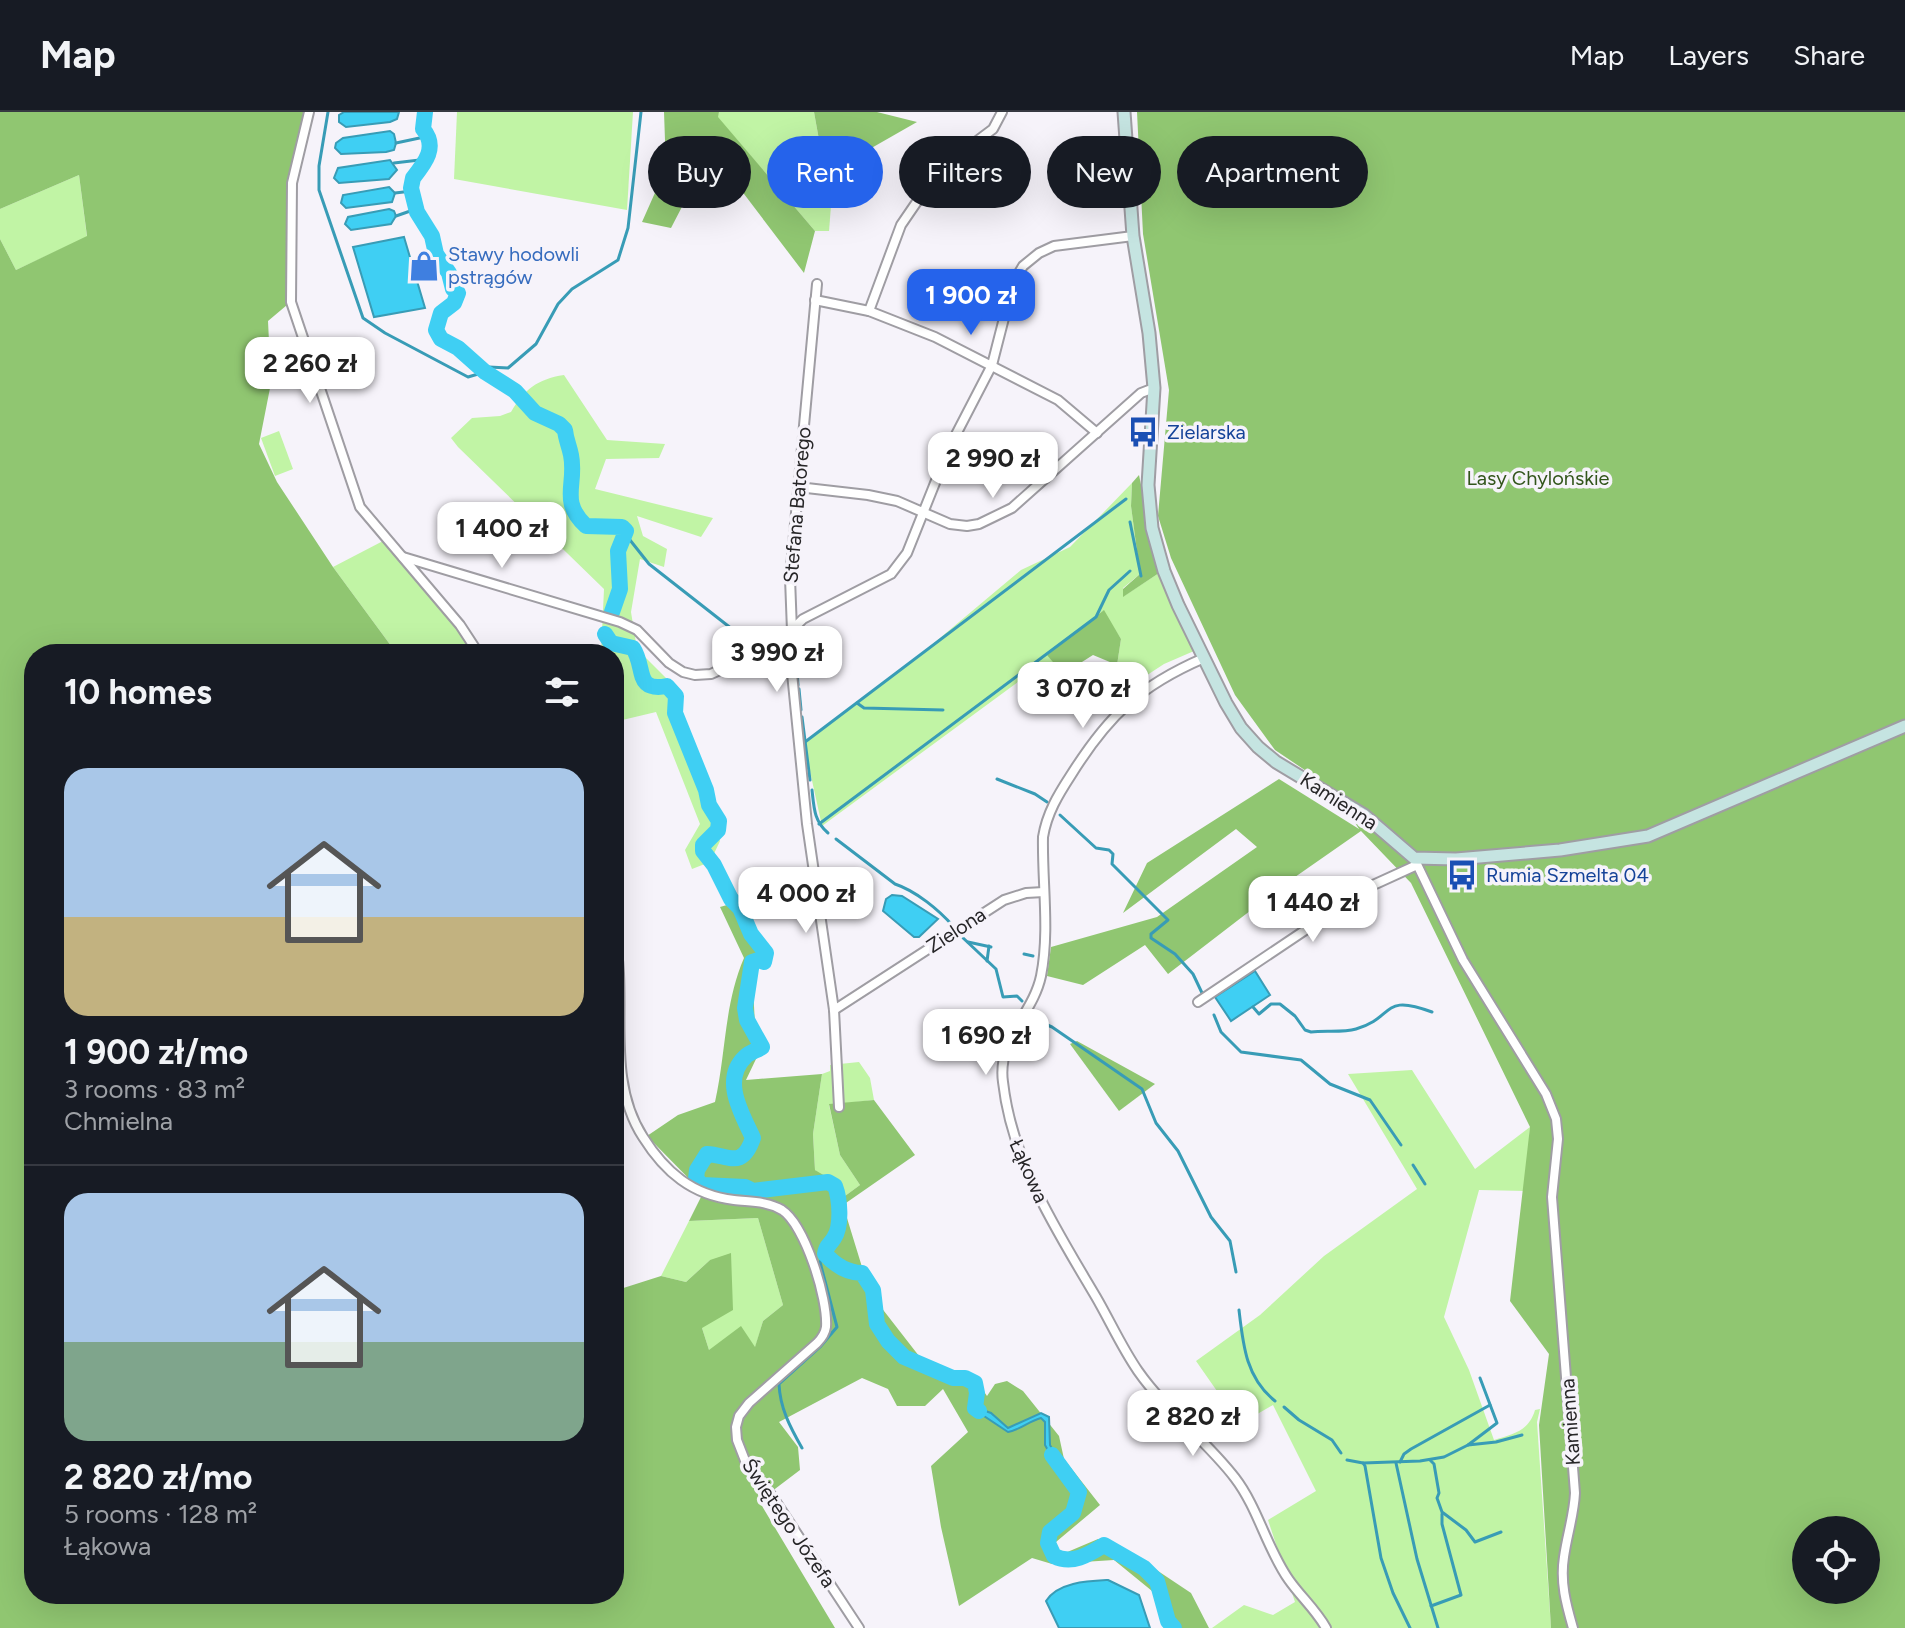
<!DOCTYPE html>
<html lang="en">
<head>
<meta charset="utf-8">
<style>
	:root { --surface:#171b24; --page:#20242c; --text:#f1f3f6; --muted:#9ea1a6; --line:#363941; --accent:#2563eb }
	body { margin:0; font-family:Figtree,sans-serif; background:var(--page); color:var(--text); height:100vh; display:flex; flex-direction:column; font-size:30px; white-space:nowrap }
	* { box-sizing:border-box; margin:0 }
	p { font-size:26px; color:var(--muted) }
	.icon { flex:none; width:44px; height:44px; fill:none; stroke:currentColor; stroke-width:2; stroke-linecap:round; stroke-linejoin:round }
	.map { position:relative; flex:1; overflow:hidden }
	.details { position:absolute; left:24px; top:532px; width:600px; height:960px; display:flex; flex-direction:column; background:var(--surface); border-radius:32px; box-shadow:0 8px 32px #0002 }
	.details>* { flex:none }
	.guide { position:absolute; left:648px; top:24px; width:760px; height:72px; display:flex; gap:16px }
	.tools { position:absolute; left:1792px; top:1404px; display:grid; gap:16px }
	.tools a { display:grid; place-items:center; width:88px; height:88px; border-radius:50%; background:var(--surface); box-shadow:0 8px 32px #0002; font-size:40px }
	.price { position:absolute; translate:-50% -68px; padding:0 18px; border-radius:16px; background:#fff; color:#222; font-size:26px; line-height:52px; filter:drop-shadow(0 2px 4px #0008) }
	.price::after { content:''; position:absolute; left:50%; top:48px; width:24px; height:18px; margin-left:-12px; background:inherit; clip-path:polygon(0 0,100% 0,50% 100%) }
	.price.current { background:var(--accent); color:#fff }
	ul { padding:0; list-style:none }
	li { display:grid; align-content:center; gap:16px; height:424px; padding:0 40px }
	li+li { border-top:2px solid var(--line) }
	li span { display:grid; place-items:center; height:248px; border-radius:24px; color:#555 }
	li>.icon { margin-inline-start:auto }
	span .icon { width:144px; height:144px; fill:#fffc; stroke-width:1 }
	li b { font-size:34px }
	h2 { display:flex; justify-content:space-between; align-items:center; height:96px; padding:0 40px; font-size:34px }
	.chip { padding:0 28px; border-radius:36px; background:var(--surface); box-shadow:0 8px 32px #0002; font-size:28px; line-height:72px }
	.chip.current { background:var(--accent); color:#fff }
	header { display:flex; align-items:center; gap:48px; box-sizing:border-box; height:112px; padding:0 40px; background:var(--surface); border-bottom:2px solid var(--line) }
	header strong { font-size:38px }
	nav { display:flex; gap:44px; margin-inline-start:auto; font-size:28px }
	.map>svg:first-child { display:block }
	.green { fill:#c1f4a5 }
	.forest { fill:#90c671; fill-rule:evenodd }
	.water { fill:#3fcff3; stroke:#389cb6; stroke-width:2 }
	.lines { fill:none; stroke-linecap:round; stroke-linejoin:round }
	.stream { stroke:#389cb6; stroke-width:3 }
	.river { stroke:#3fcff3; stroke-width:16 }
	.street-casing { stroke:#9f9da3; stroke-width:12 }
	.secondary-casing { stroke:#9f9da3; stroke-width:15 }
	.street { stroke:#fff; stroke-width:8 }
	.secondary { stroke:#c5e4e1; stroke-width:11 }
	.labels { text-anchor:middle; dominant-baseline:central; stroke-width:7; stroke-linejoin:round; paint-order:stroke }
	.shop-label { font-size:20px; fill:#366cbe; stroke:#f6f3fa; text-anchor:start }
	.transit-label { font-size:20px; fill:#164399; stroke:#f6f3fa; text-anchor:start }
	.park-label { font-size:20px; fill:#32551b; stroke:#f6f3fa }
	.street-label { font-size:20px; fill:#272628; stroke:#f6f3fa }
</style>
</head>
<body>
<header>
<strong>Map</strong>
<nav><a>Map</a><a>Layers</a><a>Share</a></nav>
</header>
<div class="map">
<svg width="1905" height="1516" viewBox="0 0 1905 1516">
	<rect width="100%" height="100%" fill="#f6f3fa"/>
	<g class="green">
		<polygon points="457,0 633,0 627,98 454,67"/>
		<polygon points="719,0 814,0 831,94 829,119 815,119 717,5"/>
		<polygon points="79,63 87,125 16,158 0,127 0,97"/>
		<path d="M564,263L607,328L665,332L659,346L606,347L595,377L713,406L701,425L637,404L643,424L667,437L664,455L640,447L631,500L637,537L676,576L720,729L710,750L692,757L685,738L700,712L656,600L614,610V542H601L604,477L458,335L451,326L472,306L500,304L511,300C524,278 537,267 564,263Z"/>
		<polygon points="279,319 293,357 275,364 261,326"/>
		<polygon points="1132,371 1131,394 1140,462 1123,476 1124,484 1159,461 1194,539 1164,552 1135,571 1117,553 1121,527 1103,499 1047,542 1063,562 1032,581 1026,564 822,714 804,632 909,552 1021,458 1070,435"/>
		<polygon points="383,429 455,514 473,542 397,542 333,455"/>
		<polygon points="859,950 870,966 874,988 829,993 840,1043 860,1073 845,1084 815,1058 813,1022 822,962 830,959 830,953"/>
		<path d="M1412,958L1475,1057L1530,1015L1526,1079L1479,1078L1444,1205L1469,1258L1494,1328C1513,1322 1529,1319 1535,1298L1540,1297L1537,1310L1551,1516H1212L1244,1493L1273,1503L1295,1490L1268,1408L1316,1379L1273,1293L1240,1312L1196,1249L1260,1203L1324,1144L1417,1077L1348,962Z"/>
		<polygon points="758,1106 783,1193 763,1209 755,1236 709,1238 702,1216 710,1148 686,1170 661,1164 689,1109"/>
	</g>
	<g class="forest">
		<path d="M0,0H307L289,68L287,193L268,209L271,271L259,332L277,370L333,455L397,542H34V1482H614V1179L661,1164L686,1170L710,1148L731,1141L733,1198L702,1216L709,1238L741,1214L755,1235L763,1209L783,1193L758,1106L689,1109L703,1081L647,1024L678,1003L715,990C726,942 724,892 744,846L720,795L727,793L749,810L762,842L753,862L754,894L755,913L763,922L766,938L756,947L746,968L822,962L813,1022L815,1058L830,1067L845,1084L860,1073L840,1043L829,992L874,988L915,1043L843,1093L870,1181L926,1253L972,1262L987,1284L995,1272L1007,1269L1023,1279L1059,1324L1064,1347L1100,1393L1050,1435L1065,1441L1098,1427L1140,1447L1191,1481L1209,1516H1167L1152,1479L1114,1448L1052,1452L1032,1446L959,1494L941,1415L931,1354L968,1320L943,1277L925,1294H897L888,1277L862,1266L779,1310L798,1335L800,1358L759,1389L835,1516H0V127L16,158L87,124L79,63L0,97Z"/>
		<polygon points="664,0 719,0 718,5 815,119 804,161 719,49 700,60 671,116 642,110 666,56"/>
		<polygon points="814,0 877,0 917,10 854,46 831,94"/>
		<path d="M1137,0H1905V1516H1551L1539,1313L1549,1242L1510,1189L1530,1015L1411,771L1361,719L1285,772L1168,862L1145,833L1083,873L1047,864L1051,835L1157,805L1257,735L1236,717L1123,801L1147,751L1279,667L1359,717L1333,677L1275,638L1235,583L1171,446L1158,404L1169,278L1143,122ZM1806,1418H1866V1478H1806Z"/>
		<polygon points="1139,363 1159,461 1123,485 1123,477 1140,462 1131,394 1132,371"/>
		<polygon points="1104,498 1121,527 1117,553 1093,543 1063,562 1047,543"/>
		<polygon points="1077,929 1155,972 1119,999 1070,932"/>
	</g>
	<g class="water">
		<polygon points="344,0 399,0 397,7 390,10 346,15 339,10 339,3"/>
		<polygon points="390,19 394,22 396,31 394,38 386,40 341,42 335,36 336,31 343,26"/>
		<polygon points="390,48 397,58 389,67 339,71 334,66 338,56"/>
		<polygon points="389,75 395,81 392,90 346,96 341,91 343,83"/>
		<polygon points="389,97 394,99 396,104 391,112 351,118 345,112 348,105"/>
		<polygon points="404,125 425,196 374,205 353,135"/>
		<polygon points="892,783 902,784 938,807 919,825 914,825 883,799 886,787"/>
		<polygon points="1255,859 1270,883 1231,909 1215,885"/>
		<path d="M974,1280L979,1281L977,1296L991,1301L1008,1316L1041,1301L1049,1305L1050,1333L1065,1360L1061,1362L1045,1333V1310L1041,1306C1029,1309 1020,1318 1008,1320L972,1296Z"/>
		<path d="M1108,1468L1139,1483L1150,1516H1059L1046,1489C1058,1470 1088,1469 1108,1468Z"/>
	</g>
	<g class="lines">
		<g class="stream">
			<polyline points="328,0 319,54 319,78 363,206 385,221 468,265 485,260 489,255 508,256 536,232 558,192 572,177 618,148 628,116 641,0"/>
			<polyline points="396,31 429,24"/>
			<polyline points="394,51 428,47"/>
			<polyline points="395,81 412,79"/>
			<polyline points="396,104 416,97"/>
			<polyline points="1130,410 1141,464"/>
			<polyline points="626,423 649,452 732,517 743,519 785,517"/>
			<polyline points="795,526 798,573"/>
			<polyline points="799,577 801,598"/>
			<polyline points="857,591 864,596 943,598"/>
			<polyline points="802,605 810,668"/>
			<polyline points="805,630 1126,387"/>
			<polyline points="997,667 1035,682 1047,690"/>
			<path d="M812,678C814,696 814,709 828,721"/>
			<polyline points="1060,703 1096,736 1109,738 1113,742 1112,752 1168,808 1151,822 1151,826 1175,842 1193,862 1203,883"/>
			<polyline points="819,712 1096,505 1109,478 1130,459"/>
			<path d="M836,727L895,772C916,779 939,798 953,814"/>
			<polyline points="961,824 996,857 1003,885 1017,884 1022,889"/>
			<polyline points="968,830 991,835"/>
			<polyline points="1024,842 1033,844"/>
			<polyline points="987,849 989,834"/>
			<path d="M1253,895L1259,902L1271,892H1280L1295,904L1305,918L1311,920C1325,918 1342,921 1356,917C1396,905 1381,881 1432,900"/>
			<polyline points="1033,902 1038,909 1052,915 1142,977 1156,1011 1178,1039 1211,1105 1230,1129 1236,1160"/>
			<polyline points="1214,903 1221,920 1241,940 1301,948 1330,972 1370,988 1401,1033"/>
			<polyline points="1413,1053 1425,1072"/>
			<path d="M1239,1198C1243,1233 1246,1266 1275,1289"/>
			<polyline points="1284,1295 1299,1308 1332,1328 1341,1341"/>
			<polyline points="1468,1333 1497,1311 1480,1266"/>
			<path d="M802,1336C790,1315 780,1296 779,1272L820,1235L837,1215L820,1150L825,1142"/>
			<polyline points="1347,1348 1363,1351 1365,1354 1381,1446 1393,1481 1410,1516"/>
			<polyline points="1430,1348 1434,1352 1439,1381 1437,1386 1442,1400 1466,1418 1475,1430 1501,1420"/>
			<polyline points="1400,1350 1404,1342 1411,1337 1490,1293"/>
			<polyline points="1363,1351 1420,1349 1444,1345 1468,1333 1496,1330 1522,1323"/>
			<polyline points="1396,1351 1417,1447 1438,1516"/>
			<polyline points="1431,1494 1461,1483 1442,1412 1442,1402"/>
		</g>
		<g class="river">
			<path d="M425,0L423,17C438,35 425,51 413,66L411,76L417,100L432,124L436,142L449,161L453,177L458,181L454,191L441,201L436,218L441,227L458,236L485,260L515,279L535,301L559,312L565,318C566,328 569,333 571,343C577,372 559,389 586,414L622,415L626,419L618,439L620,477L612,500"/>
			<path d="M605,522L611,531L633,536C646,556 634,580 667,574L676,584L675,601L706,678L709,693L719,709L718,718L703,733V739L714,753L731,787L740,796L751,822L766,841L764,850L758,848L752,850L745,896L747,908L762,935C756,939 750,940 745,945C721,968 742,1002 753,1026C742,1058 729,1043 707,1042L697,1058L696,1067L702,1073L745,1075L753,1079L828,1070L835,1074C840,1087 842,1114 834,1126C830,1133 826,1133 825,1142C835,1153 847,1161 862,1161L873,1178L877,1212L888,1229L904,1245L953,1266H965L975,1271L977,1281L975,1296L979,1299"/>
			<path d="M1052,1343L1079,1380L1073,1401L1050,1420L1048,1431L1054,1444C1072,1453 1088,1443 1104,1433L1144,1456L1157,1469L1168,1509L1174,1516"/>
		</g>
		<g class="street-casing">
			<g id="street">
				<polyline points="309,0 292,71 291,190 360,395 460,513 479,542"/>
				<polyline points="817,172 790,466 792,519 789,531 807,712 834,898 839,995"/>
				<polyline points="815,188 869,199 935,225 1058,288 1097,321"/>
				<polyline points="869,199 901,113 927,75 953,47 993,17 1002,0"/>
				<polyline points="798,375 868,383 897,389 950,412 967,414 979,412 1012,396 1141,281 1154,276"/>
				<polyline points="403,445 620,510 637,518 669,551 683,560 695,563 711,562 777,532 803,507 891,462 907,441 949,336 992,253 1013,171 1023,154 1039,141 1054,134 1133,124"/>
				<path d="M1204,546C1139,574 1108,604 1071,663C1058,683 1047,701 1043,725C1042,770 1050,819 1041,864C1033,902 997,927 1003,970C1012,1050 1056,1117 1096,1185C1110,1209 1122,1236 1138,1259C1166,1299 1206,1328 1235,1366C1258,1396 1267,1437 1289,1468C1301,1485 1316,1498 1326,1516"/>
				<path d="M1414,746L1463,848L1546,982L1556,1007L1558,1027L1552,1085L1575,1381C1574,1403 1567,1423 1564,1445C1560,1470 1566,1492 1573,1516"/>
				<path d="M614,822C629,887 604,965 643,1025C665,1060 692,1083 734,1088C750,1090 767,1089 782,1098C805,1113 828,1187 826,1215C825,1222 822,1226 817,1231L749,1291L739,1304L736,1315L737,1328L746,1351L772,1384L859,1516"/>
				<polyline points="1198,890 1371,774 1417,753"/>
				<polyline points="834,898 1004,788 1026,781 1044,780"/>
			</g>
		</g>
		<g class="secondary-casing">
			<polyline id="secondary" points="1124,0 1133,124 1149,221 1154,276 1148,373 1152,416 1164,459 1178,493 1226,591 1241,616 1258,635 1276,650 1364,703 1414,746 1456,747 1560,738 1648,724 1905,614"/>
		</g>
		<use href="#street" class="street"/>
		<use href="#secondary" class="secondary"/>
	</g>
	<defs>
		<g id="shop-bare" transform="scale(2.4)"><path d="M-5-2.5h2.3a2.7 3.5 0 0 1 5.4 0H5L5.5 6h-11ZM-1.5-2.5h3a1.5 2.3 0 0 0-3 0Z" fill="#3f7fe0" stroke="#f6f3fa" stroke-width="2.5" paint-order="stroke"/></g>
		<g id="bus-bare" transform="scale(2.4)"><path d="M-5-6H5V4H4V6H2V4H-2V6H-4V4H-5ZM-3.5-4V0h7V-4ZM-3.5 1.2v1.5H-2V1.2ZM2 1.2v1.5H3.5V1.2Z" fill="#1a4fb4" stroke="#f6f3fa" stroke-width="2.5" paint-order="stroke"/></g>
	</defs>
	<g fill-rule="evenodd">
		<use href="#shop-bare" x="424" y="154"/>
		<use href="#bus-bare" x="1143" y="320"/>
		<use href="#bus-bare" x="1462" y="763"/>
	</g>
	<g class="labels">
		<g class="shop-label">
			<text x="448" y="142">Stawy hodowli<tspan x="448" dy="23">pstrągów</tspan></text>
		</g>
		<g class="transit-label">
			<text x="1167" y="320">Zielarska</text>
			<text x="1486" y="763">Rumia Szmelta 04</text>
		</g>
		<g class="park-label">
			<text x="1538" y="366">Lasy Chylońskie</text>
		</g>
		<g class="street-label">
			<text transform="translate(797 393) rotate(-85)">Stefana Batorego</text>
			<text transform="translate(1339 689) rotate(33)">Kamienna</text>
			<text transform="translate(956 818) rotate(-33)">Zielona</text>
			<text transform="translate(1029 1059) rotate(66)">Łąkowa</text>
			<text transform="translate(1570 1310) rotate(-94)">Kamienna</text>
			<text transform="translate(789 1411) rotate(56)">Świętego Józefa</text>
		</g>
	</g>
</svg>
<div class="tools">
<a><svg class="icon" aria-label="locate" viewBox="0 0 24 24"><circle cx="12" cy="12" r="6"/><path d="M12 2v4M12 18v4M2 12h4M18 12h4"/></svg></a>
</div>
<b class="price current" style="left:971px;top:225px">1 900 zł</b>
<b class="price" style="left:310px;top:293px">2 260 zł</b>
<b class="price" style="left:993px;top:388px">2 990 zł</b>
<b class="price" style="left:502px;top:458px">1 400 zł</b>
<b class="price" style="left:777px;top:582px">3 990 zł</b>
<b class="price" style="left:1083px;top:618px">3 070 zł</b>
<b class="price" style="left:806px;top:823px">4 000 zł</b>
<b class="price" style="left:1313px;top:832px">1 440 zł</b>
<b class="price" style="left:986px;top:965px">1 690 zł</b>
<b class="price" style="left:1193px;top:1346px">2 820 zł</b>
<div class="guide">
<a class="chip">Buy</a>
<a class="chip current">Rent</a>
<a class="chip">Filters</a>
<a class="chip">New</a>
<a class="chip">Apartment</a>
</div>
<section class="details">
<h2>10 homes<svg class="icon" aria-label="filters" viewBox="0 0 24 24"><path d="M4 7h16M4 17h16"/><circle cx="9" cy="7" r="2"/><circle cx="15" cy="17" r="2"/></svg></h2>
<ul>
<li><span style="background:linear-gradient(#a9c7e8 60%,#c2b280 0)"><svg class="icon" aria-label="home" viewBox="0 0 24 24"><path d="M3 11l9-7 9 7M6 9v11h12V9"/></svg></span><div><b>1 900 zł/mo</b><p>3 rooms · 83 m²</p><p>Chmielna</p></div></li>
<li><span style="background:linear-gradient(#a9c7e8 60%,#7fa58c 0)"><svg class="icon" aria-label="home" viewBox="0 0 24 24"><path d="M3 11l9-7 9 7M6 9v11h12V9"/></svg></span><div><b>2 820 zł/mo</b><p>5 rooms · 128 m²</p><p>Łąkowa</p></div></li>
</ul>
</section>
</div>
</body>
</html>
